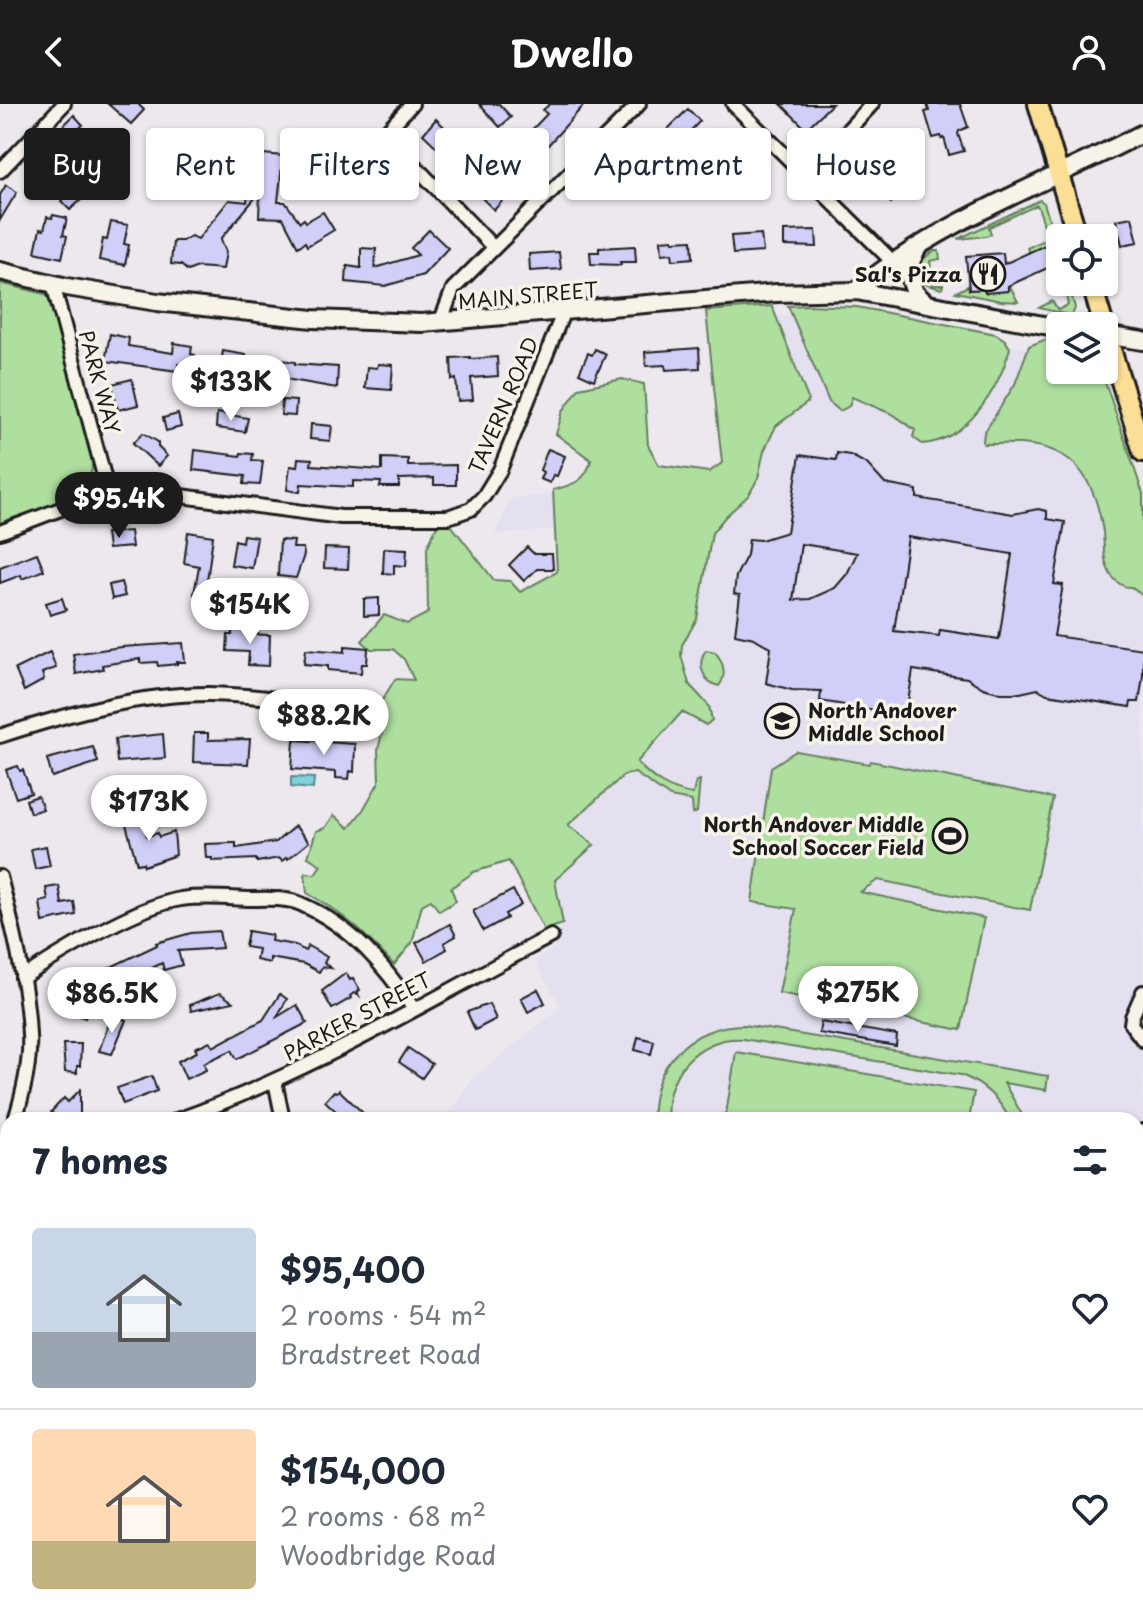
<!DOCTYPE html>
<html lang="en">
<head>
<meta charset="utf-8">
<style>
	:root { --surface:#fff; --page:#f6f6f7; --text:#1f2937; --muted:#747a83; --line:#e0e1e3; --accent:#1c1c1c }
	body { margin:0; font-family:"Playpen Sans",sans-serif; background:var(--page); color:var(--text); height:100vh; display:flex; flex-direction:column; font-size:30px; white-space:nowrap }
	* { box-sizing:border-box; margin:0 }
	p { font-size:26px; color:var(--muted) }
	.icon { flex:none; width:44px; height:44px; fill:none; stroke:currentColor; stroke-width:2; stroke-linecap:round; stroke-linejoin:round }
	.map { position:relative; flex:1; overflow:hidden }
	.details { position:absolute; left:0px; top:1008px; width:1144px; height:512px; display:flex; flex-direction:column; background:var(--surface); border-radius:24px 24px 0 0; box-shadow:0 2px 6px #0004 }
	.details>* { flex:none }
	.top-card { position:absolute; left:24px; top:24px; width:1096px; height:72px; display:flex; gap:16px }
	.tools { position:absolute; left:1046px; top:120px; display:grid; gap:16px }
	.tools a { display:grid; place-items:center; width:72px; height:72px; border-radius:8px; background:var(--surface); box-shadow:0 2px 6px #0004; font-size:40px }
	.price { position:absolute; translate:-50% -68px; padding:0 18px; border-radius:28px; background:#fff; color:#222; font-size:26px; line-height:52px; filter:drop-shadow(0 2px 4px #0008) }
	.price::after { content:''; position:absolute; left:50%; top:48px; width:24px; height:18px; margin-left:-12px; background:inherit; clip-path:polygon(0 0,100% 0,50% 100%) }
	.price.active { background:var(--accent); color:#fff }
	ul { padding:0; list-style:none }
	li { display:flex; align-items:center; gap:24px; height:200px; padding:0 32px }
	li+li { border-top:2px solid var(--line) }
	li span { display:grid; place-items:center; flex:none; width:224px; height:160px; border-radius:8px; color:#555 }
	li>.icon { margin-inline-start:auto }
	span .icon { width:96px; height:96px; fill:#fffc; stroke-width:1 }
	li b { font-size:34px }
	h2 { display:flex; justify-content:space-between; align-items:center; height:96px; padding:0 32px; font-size:34px }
	.tag { padding:0 28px; border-radius:8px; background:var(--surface); box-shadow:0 2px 6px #0004; font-size:28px; line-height:72px }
	.tag.active { background:var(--accent); color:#fff }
	header { display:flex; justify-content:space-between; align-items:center; height:104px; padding:0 32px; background:var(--accent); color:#fff; font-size:36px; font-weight:700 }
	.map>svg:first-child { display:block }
	.built { fill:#e4e0f0 }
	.green { fill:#aedf9f; stroke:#657e5e; stroke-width:2 }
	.water { fill:#81d1dd; stroke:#598990; stroke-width:2 }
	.building { fill:#d1cff8; stroke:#1c1c1c; stroke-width:2; fill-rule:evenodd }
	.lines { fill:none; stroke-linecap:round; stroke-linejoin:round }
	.street-casing { stroke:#1c1c1c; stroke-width:18 }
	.secondary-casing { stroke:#1c1c1c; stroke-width:22 }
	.primary-casing { stroke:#1c1c1c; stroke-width:24 }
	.street { stroke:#f7f3e8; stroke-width:12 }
	.secondary { stroke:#f7f3e8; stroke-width:16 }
	.primary { stroke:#fbdf96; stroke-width:18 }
	.labels { text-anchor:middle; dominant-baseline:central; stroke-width:7; stroke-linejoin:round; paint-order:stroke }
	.poi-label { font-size:20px; font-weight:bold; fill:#1c1c1c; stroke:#f7f3e8; text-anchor:end }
	.street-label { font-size:20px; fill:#1c1c1c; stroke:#f7f3e8 }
</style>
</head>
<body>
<header><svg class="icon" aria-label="back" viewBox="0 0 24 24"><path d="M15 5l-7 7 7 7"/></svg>Dwello<svg class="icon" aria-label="person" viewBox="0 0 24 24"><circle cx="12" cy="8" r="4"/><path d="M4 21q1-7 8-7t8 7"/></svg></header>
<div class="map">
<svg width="1143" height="1520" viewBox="0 0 1143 1520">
	<rect width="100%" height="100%" fill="#ece8ed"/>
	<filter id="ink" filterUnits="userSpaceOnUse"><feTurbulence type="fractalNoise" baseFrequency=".0125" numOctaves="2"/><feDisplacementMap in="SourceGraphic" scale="16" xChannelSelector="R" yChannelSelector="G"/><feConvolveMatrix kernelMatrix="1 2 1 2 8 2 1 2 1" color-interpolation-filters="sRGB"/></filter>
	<g filter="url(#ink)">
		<polygon class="built" points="769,211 807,211 910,222 1060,251 1060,266 1143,403 1143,1415 1136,1408 1136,1016 445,1016 473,974 561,903 534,856 556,844 505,753 448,781 595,497 586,423 495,431 510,395 739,371"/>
		<g class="green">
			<path d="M1040,96L1044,99L1060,151V172L1057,171L1045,142L1029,148L1027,144L1048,134C1043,122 1043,113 1037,101L989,123L991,130L986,132L958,135Z"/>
			<polygon points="934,147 939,147 940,155 930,157 933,181 943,181 942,185 920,179 915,166 918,159"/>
			<polygon points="1063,178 1068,178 1075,204 1073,209 1069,211 1039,204 1052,197 1058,206 1068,201"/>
			<path d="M0,179L45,190L50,195L92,357C92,368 91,378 82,386C67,399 21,410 0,419Z"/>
			<polygon points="968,182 969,186 984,185 985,189 1011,184 1018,198 1001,197 956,188"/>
			<path d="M807,201L857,203L996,230L1005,236L1010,244C999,284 968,337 922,340L913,333L915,326L894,311L852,293L849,302L840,307L829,298L788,202Z"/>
			<path d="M772,202L808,295L807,299L776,322L764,347L758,374L749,391L725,413L712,429L697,515L682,541L681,551L689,580L709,602L712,616L706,621L682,608L637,658C651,675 671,687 693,690L696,677L700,676L697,708L693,710L692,697L670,693L635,669L624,671L568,721L594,741L555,776L563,820L544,826L509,757L474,768L451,784L456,797L439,807L431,796L422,801L412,839L394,861C364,829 346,811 307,789L305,769L315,770L321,761L308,753L316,727L325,724L334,711L349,724L363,706L379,678L378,646L382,629L375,608L395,575L414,576L404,555L393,545H371L362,537L384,511L407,520L428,509L427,444L437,421H451L494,476L510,477L520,488L557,468L553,386C572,381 586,378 591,356L556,330L563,307L579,284L622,275L644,280L648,341L659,361L709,368L722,359L706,207Z"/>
			<path d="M1044,236L1060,239V266H1101L1143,390V492L1131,483C1119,484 1109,471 1106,459C1103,449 1104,438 1103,428C1099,401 1089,367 1064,352C1039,337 1012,340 984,340L983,337L984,329L1015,280L1029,242Z"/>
			<path d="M706,546L715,548C724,558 727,572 719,582C703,579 696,559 706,546Z"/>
			<polygon points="796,647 869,660 871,657 1053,694 1030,806 878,776 860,788 984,814 961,926 779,889 796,805 752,798 771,663"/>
			<path d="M744,921L1048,972L1046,986L1004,979L1025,1016H1010C999,994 984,980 961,971L743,935C697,932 663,972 668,1016H653C650,962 690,921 744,921Z"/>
			<polygon points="736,948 974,988 969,1016 725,1016"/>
			<polygon points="1143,1152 1143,1245 1136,1238 1136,1159"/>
		</g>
		<polygon class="water" points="291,673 314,674 313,685 291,683"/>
		<g class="building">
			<polygon points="108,0 138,0 144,6 131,20"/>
			<polygon points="479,0 499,0 511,13 500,23"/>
			<polygon points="550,0 585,0 541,49 525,33 547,10 543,6"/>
			<polygon points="781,0 832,0 806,25"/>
			<polygon points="927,0 960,0 968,23 959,27 958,30 964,47 949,51 944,34 942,35 941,32 933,34 925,8 929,7"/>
			<polygon points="688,5 700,17 680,38 667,26"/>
			<polygon points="74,11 83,21 76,27 86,36 78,45 59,26"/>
			<polygon points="436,15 468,46 460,55 486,78 489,75 507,92 494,106 443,55 446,52 423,30"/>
			<polygon points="253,49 283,52 278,98 285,98 300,118 304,115 306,118 323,108 334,126 307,142 305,138 298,143 283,114 259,113 260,88 221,135 226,148 223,165 197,163 188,167 181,161 171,160 173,137 182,137 191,132 198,135 229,96 247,98"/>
			<polygon points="873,50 885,61 882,65 904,85 891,99 871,84 876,78 861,64"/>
			<polygon points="626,66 638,79 623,93 611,80"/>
			<polygon points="6,81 17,88 0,116 0,91"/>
			<polygon points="72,86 81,96 70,106 61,97"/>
			<polygon points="53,111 67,114 63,131 67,132 62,154 35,148 40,125 44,126 47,113 52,114"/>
			<polygon points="1132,113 1138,138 1122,141 1116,116"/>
			<polygon points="111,118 128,121 124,140 129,141 125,161 99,156 103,135 107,136"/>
			<polygon points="429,126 448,144 423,171 385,182 346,178 347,162 361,164 361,144 376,145 375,164 418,151 411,144"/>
			<polygon points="816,126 817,143 784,142 784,127"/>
			<polygon points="761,130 763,148 733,150 731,132"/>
			<polygon points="673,135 673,137 692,136 693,154 673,156 672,149 662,150 661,136"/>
			<polygon points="1045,141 1054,161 1008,182 1008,187 985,189 984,185 969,186 966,152 1003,149 1004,160"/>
			<polygon points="635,142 636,158 620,158 621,161 591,160 590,148 599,148 599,144"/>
			<polygon points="559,148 561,165 530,167 529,150"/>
			<polygon points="110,230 129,234 128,242 173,249 174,239 192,242 191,250 195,251 193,261 179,260 178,267 105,257"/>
			<polygon points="699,244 700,264 666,266 665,261 646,262 645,248"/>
			<polygon points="595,245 606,250 594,276 579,269 588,249 592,251"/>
			<polygon points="223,247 246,251 244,269 220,265"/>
			<polygon points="470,253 470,255 497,253 498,272 471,274 473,296 458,297 456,275 452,276 451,254"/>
			<polygon points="271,254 295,258 295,260 338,263 337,284 268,272"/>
			<polygon points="378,260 393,261 391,286 365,284 367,263 377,264"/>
			<polygon points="132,275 138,301 118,306 112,280"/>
			<polygon points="208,288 221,290 219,303 205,301"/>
			<polygon points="282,296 296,297 295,312 281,311"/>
			<polygon points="217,309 248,314 245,328 216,324"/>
			<polygon points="178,310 181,323 166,327 163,314"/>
			<polygon points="311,320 332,322 330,337 310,335"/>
			<polygon points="143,329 158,338 158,343 167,352 158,362 133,339"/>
			<polygon points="548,345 565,352 557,372 553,371 550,379 540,375 543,368 540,366"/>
			<polygon points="195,346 240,352 241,349 253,350 252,356 263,357 260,381 244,380 245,372 193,366"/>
			<path d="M837,349L850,351L867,360L885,380L917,386V394L1013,410L1038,405L1047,407V415L1065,418L1054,480L1063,481L1054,532L1143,545V572L1139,598H1131L1130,603L1047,590L1038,585L1020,589H1001L983,584L967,574L913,566L906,611L820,597L821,587L792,586L766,579L771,544L754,534L735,530L740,491L734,490L736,472L747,451L749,435L761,436L787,428L800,351L836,356ZM908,433L1012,450L999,535L940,526L939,532L894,527ZM801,440L814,442L857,449L847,470L835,484L810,495L793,496Z"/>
			<polygon points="298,354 312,355 311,361 382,366 382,354 408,355 408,362 456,361 456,381 434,381 434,374 399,375 399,383 380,383 381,378 353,377 353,383 301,380 300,388 287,386 290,362 297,363"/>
			<polygon points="130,427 132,443 108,445 106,429"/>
			<polygon points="188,428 213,432 205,492 194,490 199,462 184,459"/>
			<polygon points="243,431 257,433 252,464 231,461 235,436 242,438"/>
			<polygon points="280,436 294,437 293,444 303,444 304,451 296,474 278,472"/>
			<polygon points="527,443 534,450 552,450 553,465 537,465 524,477 509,461"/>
			<polygon points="325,444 349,445 348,465 324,464"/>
			<polygon points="384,444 407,445 406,462 394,461 394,470 383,469"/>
			<polygon points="37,449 44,466 22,475 21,471 0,479 0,463"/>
			<polygon points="121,478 125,492 112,495 109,481"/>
			<polygon points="62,494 66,506 50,511 46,499"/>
			<polygon points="379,494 379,511 364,512 364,495"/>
			<polygon points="232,522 248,523 248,530 270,531 269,562 248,561 249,548 227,547 228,531 232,531"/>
			<polygon points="183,539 185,558 177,558 177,560 158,562 157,558 140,559 140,555 102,561 103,565 76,570 73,550 121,543"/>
			<polygon points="345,542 368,544 367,560 362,560 361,569 328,566 328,562 304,560 306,545 345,548"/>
			<polygon points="50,548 56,564 42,569 44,576 24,587 15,565"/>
			<polygon points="194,629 208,629 208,636 250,635 248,660 193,658"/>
			<polygon points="163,630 165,654 117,658 115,635"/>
			<polygon points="294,636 355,640 354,668 350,667 349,675 336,674 336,668 292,665"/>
			<polygon points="93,643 98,658 52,673 47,655"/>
			<polygon points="18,662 20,667 23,666 31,689 16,694 6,666"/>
			<polygon points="38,692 43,705 30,709 26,696"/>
			<polygon points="142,712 147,732 158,729 159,733 174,728 176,751 144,762 143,759 137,760 125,717"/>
			<polygon points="295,722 309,738 288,755 287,753 282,757 279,754 257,758 256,755 212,757 212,754 206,754 205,740 233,739 236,739 236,744 276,738"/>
			<polygon points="46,742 50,762 35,765 31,745"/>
			<polygon points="59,782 62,800 74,798 76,811 43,818 40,798 48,796 46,784"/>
			<polygon points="513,786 521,801 505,810 507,814 483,827 473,807"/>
			<polygon points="450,820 456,832 444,839 447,845 426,857 416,839"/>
			<polygon points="219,827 222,844 178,847 182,861 164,866 162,859 118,881 109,864 157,841 156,839 191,829"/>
			<polygon points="248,827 272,831 271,837 295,841 305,847 308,842 327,853 324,859 331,864 322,863 319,868 304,860 270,854 270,859 256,856 258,845 245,843"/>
			<polygon points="346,869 350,876 353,874 360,886 357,888 359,892 354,889 350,892 351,894 332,905 322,887"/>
			<polygon points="71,881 84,886 83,890 86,891 83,898 90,901 85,914 62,904"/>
			<polygon points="538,885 545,899 528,908 521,894"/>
			<polygon points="220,889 233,898 191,907 190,901"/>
			<polygon points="280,890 287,895 277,913 297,901 307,919 237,955 232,946 204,959 206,966 186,975 178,957 197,948 195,944 210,937 213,943 263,916"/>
			<polygon points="489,900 496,915 475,926 467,908"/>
			<polygon points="112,911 126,916 112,950 99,947"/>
			<polygon points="821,918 897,931 896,942 819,929"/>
			<polygon points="638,933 654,937 651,950 635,946"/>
			<polygon points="63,940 81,940 80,962 77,962 77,969 65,968"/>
			<polygon points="408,944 432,960 422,974 399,958"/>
			<polygon points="152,972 157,987 123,1000 117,984"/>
			<polygon points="80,986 80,1010 74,1016 60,1016 51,1008 64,994 68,998"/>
			<polygon points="339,986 364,1010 359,1016 352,1016 344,1008 341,1012 325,997 334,987 336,988"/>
		</g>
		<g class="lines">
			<g class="street-casing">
				<g id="street">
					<polyline points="412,0 384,30 494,144"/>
					<polyline points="733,0 892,157"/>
					<polyline points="0,67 64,0"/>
					<polyline points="806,71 872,0"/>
					<polyline points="53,180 108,387"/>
					<polyline points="440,219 453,185 639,0"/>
					<polyline points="0,428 108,387 158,389 341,413 448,413 471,405 484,392 500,366 563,209"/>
					<path d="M0,632C68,610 137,590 209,590C264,591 320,601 374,610"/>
					<path d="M0,773C13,823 27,879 29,931C31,959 23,990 15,1016"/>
					<path d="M22,874C62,848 134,803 181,795C203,792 226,794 248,795C265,795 287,793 303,801C351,822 385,862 413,904"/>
					<polyline points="1143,888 1132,913 1131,920 1143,936"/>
					<polyline points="275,977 283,1016"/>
					<path d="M177,1016C309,969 428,897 551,832"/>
					<polyline points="1136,1034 1143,1027"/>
					<polyline points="0,1086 8,1081"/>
					<polyline points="1136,1341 1143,1348"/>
					<polyline points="238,1520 240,1512"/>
					<polyline points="498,1520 500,1512"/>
					<polyline points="729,1520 737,1512"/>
					<polyline points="958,1520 965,1512"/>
				</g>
			</g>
			<g class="secondary-casing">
				<g id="secondary">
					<polyline points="918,143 907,166 915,189 926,199"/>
					<polyline points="0,167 67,183 157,198 313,215 422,219 776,189 856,187 1060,224"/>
					<path d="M856,187C940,116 1047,79 1143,29"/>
					<polyline points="1104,231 1143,237"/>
					<polyline points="0,1424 8,1425"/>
					<polyline points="1136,1464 1143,1464"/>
				</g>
			</g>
			<g class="primary-casing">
				<g id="primary">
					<polyline points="1038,0 1078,134"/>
					<polyline points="1091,178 1104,222"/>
					<polyline points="1104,223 1143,348"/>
				</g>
			</g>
			<use href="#street" class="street"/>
			<use href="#secondary" class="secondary"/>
			<use href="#primary" class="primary"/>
		</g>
	</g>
	<defs>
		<g id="restaurant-ring" transform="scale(1.8)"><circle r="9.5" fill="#f7f3e8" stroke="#1c1c1c" stroke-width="1.5"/><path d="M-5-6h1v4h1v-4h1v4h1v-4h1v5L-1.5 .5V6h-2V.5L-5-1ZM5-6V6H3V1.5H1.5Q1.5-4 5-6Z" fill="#1c1c1c"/></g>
		<g id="school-ring" transform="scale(1.8)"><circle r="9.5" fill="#f7f3e8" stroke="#1c1c1c" stroke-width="1.5"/><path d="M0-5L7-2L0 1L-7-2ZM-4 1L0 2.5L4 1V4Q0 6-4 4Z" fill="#1c1c1c"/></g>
		<g id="stadium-ring" transform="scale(1.8)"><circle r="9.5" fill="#f7f3e8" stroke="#1c1c1c" stroke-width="1.5"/><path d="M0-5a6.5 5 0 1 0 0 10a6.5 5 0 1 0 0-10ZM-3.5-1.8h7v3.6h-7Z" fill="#1c1c1c"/></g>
	</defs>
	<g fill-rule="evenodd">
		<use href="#restaurant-ring" x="988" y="170"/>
		<use href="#school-ring" x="782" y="617"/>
		<use href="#stadium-ring" x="950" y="732"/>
	</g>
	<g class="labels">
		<g class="poi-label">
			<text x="962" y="170">Sal's Pizza</text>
			<text x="808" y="606" text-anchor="start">North Andover<tspan x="808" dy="23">Middle School</tspan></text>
			<text x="924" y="720">North Andover Middle<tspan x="924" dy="23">School Soccer Field</tspan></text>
		</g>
		<g class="street-label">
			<text transform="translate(528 191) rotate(-5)">MAIN STREET</text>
			<text transform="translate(100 278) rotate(75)">PARK WAY</text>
			<text transform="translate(503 301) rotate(-67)">TAVERN ROAD</text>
			<text transform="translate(357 912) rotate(-28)">PARKER STREET</text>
		</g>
	</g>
</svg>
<div class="tools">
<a><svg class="icon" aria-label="locate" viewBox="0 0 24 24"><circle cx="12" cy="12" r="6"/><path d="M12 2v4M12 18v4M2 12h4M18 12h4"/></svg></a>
<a><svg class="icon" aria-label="layers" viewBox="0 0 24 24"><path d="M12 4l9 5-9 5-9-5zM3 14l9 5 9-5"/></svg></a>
</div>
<b class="price" style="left:231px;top:319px">$133K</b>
<b class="price active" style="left:119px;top:436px">$95.4K</b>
<b class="price" style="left:250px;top:542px">$154K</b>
<b class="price" style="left:324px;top:653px">$88.2K</b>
<b class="price" style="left:149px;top:739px">$173K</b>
<b class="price" style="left:858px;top:930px">$275K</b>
<b class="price" style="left:112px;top:931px">$86.5K</b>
<div class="top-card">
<a class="tag active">Buy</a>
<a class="tag">Rent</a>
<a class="tag">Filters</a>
<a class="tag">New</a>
<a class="tag">Apartment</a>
<a class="tag">House</a>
</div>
<section class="details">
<h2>7 homes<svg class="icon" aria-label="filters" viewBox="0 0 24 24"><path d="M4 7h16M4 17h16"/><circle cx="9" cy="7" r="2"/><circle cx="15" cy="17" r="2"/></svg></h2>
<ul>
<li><span style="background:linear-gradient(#c9d6e8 65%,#9aa5b1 0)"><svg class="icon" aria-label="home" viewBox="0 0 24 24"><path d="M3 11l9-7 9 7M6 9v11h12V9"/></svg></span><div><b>$95,400</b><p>2 rooms · 54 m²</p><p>Bradstreet Road</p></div><svg class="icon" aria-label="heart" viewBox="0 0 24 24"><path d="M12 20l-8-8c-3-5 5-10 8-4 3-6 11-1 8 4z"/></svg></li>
<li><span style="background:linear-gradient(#ffd9b3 70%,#c2b280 0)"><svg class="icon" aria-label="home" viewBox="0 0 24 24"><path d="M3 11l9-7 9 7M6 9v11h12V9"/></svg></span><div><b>$154,000</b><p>2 rooms · 68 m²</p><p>Woodbridge Road</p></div><svg class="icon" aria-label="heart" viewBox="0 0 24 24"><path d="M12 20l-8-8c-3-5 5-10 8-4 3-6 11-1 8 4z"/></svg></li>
</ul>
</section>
</div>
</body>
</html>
